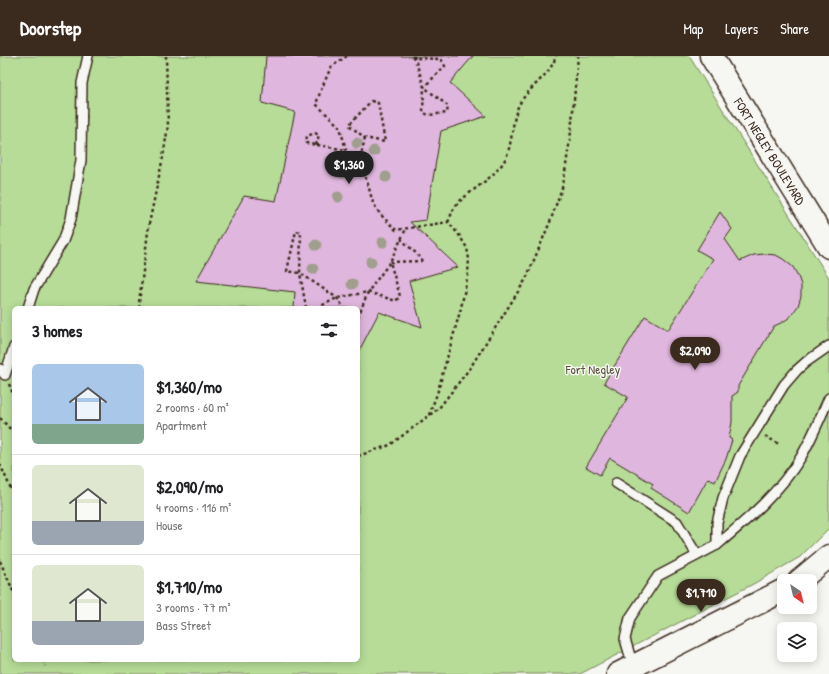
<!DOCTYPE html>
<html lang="en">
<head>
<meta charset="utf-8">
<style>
	:root { --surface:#fff; --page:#f2f2f2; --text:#202124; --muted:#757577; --line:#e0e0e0; --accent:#3b2a1e }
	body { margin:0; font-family:"Patrick Hand",sans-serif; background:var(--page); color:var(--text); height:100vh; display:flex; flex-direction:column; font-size:15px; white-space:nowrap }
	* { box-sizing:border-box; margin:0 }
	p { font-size:13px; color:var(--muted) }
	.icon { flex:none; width:22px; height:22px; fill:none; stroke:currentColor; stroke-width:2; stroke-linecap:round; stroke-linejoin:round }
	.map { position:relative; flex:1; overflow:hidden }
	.sheet { position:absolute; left:12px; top:250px; width:348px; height:356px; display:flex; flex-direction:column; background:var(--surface); border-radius:6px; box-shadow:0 2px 10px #0003 }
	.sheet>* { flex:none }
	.needle { width:26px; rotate:145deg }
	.fabs { position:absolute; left:777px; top:518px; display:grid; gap:8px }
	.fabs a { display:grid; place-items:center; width:40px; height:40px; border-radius:6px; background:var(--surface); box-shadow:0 2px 10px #0003; font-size:20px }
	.price { position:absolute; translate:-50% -34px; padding:0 9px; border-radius:14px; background:var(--accent); color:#fff; font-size:13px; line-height:26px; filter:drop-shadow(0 1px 2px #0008) }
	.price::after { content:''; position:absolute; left:50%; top:24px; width:12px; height:9px; margin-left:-6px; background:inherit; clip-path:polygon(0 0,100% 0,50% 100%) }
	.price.on { background:#222; color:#fff }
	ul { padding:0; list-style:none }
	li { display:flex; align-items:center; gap:12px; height:100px; padding:0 20px }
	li+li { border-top:1px solid var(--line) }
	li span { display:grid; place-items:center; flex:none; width:112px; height:80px; border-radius:6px; color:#555 }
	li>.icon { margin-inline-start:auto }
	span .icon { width:48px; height:48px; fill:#fffc; stroke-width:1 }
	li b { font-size:17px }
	h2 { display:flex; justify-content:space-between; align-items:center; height:48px; padding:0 20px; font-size:17px }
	header { display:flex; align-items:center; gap:24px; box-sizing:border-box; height:56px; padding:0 20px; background:var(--accent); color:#fff }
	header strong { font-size:19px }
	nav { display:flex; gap:22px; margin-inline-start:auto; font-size:14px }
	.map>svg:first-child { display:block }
	.green { fill:#b6dc97; stroke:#78835a; fill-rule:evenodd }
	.building { fill:#dfb6dd; stroke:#3b2a1e }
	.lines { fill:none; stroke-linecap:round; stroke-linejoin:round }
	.lane-casing { stroke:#3b2a1e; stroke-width:12 }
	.secondary-casing { stroke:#3b2a1e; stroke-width:25 }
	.path { stroke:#3b2a1e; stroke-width:2.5; stroke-dasharray:3 3; stroke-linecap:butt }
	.lane { stroke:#f6f6f2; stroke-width:9 }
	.secondary { stroke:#f6f6f2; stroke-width:22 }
	.tree { fill:#a09e8e }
	.labels { text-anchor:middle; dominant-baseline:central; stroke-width:3; stroke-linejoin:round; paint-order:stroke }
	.street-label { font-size:13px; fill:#3b2a1e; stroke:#f6f6f2 }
	.park-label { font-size:13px; fill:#5a563c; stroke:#f6f6f2 }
</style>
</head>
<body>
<header>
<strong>Doorstep</strong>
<nav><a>Map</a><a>Layers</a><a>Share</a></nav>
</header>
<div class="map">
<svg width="829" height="618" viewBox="0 0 829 618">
	<rect width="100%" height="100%" fill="#f6f6f2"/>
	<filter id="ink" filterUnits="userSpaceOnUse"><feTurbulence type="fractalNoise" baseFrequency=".025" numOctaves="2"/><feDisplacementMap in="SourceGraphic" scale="8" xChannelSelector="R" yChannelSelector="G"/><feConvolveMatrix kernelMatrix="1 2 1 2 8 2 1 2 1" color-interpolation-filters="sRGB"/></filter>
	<g filter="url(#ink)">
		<path class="green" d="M0,0H689L829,222V472L800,501L755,527L580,618H0ZM14,252H358V604H14Z"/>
		<g class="building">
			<polygon points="266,0 473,0 450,27 486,60 441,75 426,164 410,166 458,211 409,225 422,271 379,256 358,297 358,252 294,252 295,236 196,225 244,140 276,145 295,56 262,47"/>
			<polygon points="720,156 732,173 725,183 740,205 754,199 764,198 776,199 783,203 793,211 798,220 801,229 801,240 798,250 790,261 783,266 774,270 738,330 738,336 732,340 732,366 729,382 732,384 726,403 715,426 708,422 689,456 651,432 653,428 610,402 600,419 586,411 628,341 604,327 645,260 668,274 713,203 697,194"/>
		</g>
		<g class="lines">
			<g class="lane-casing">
				<g id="lane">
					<polyline points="28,252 34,233 63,185 71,163 81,104 82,27 88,0"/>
					<polyline points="0,313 5,319 14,291"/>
					<polyline points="616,427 677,466 697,499"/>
					<path d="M717,489C748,463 780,436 801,401C812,382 820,362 829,342"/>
					<polyline points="633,610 625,583 630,562 658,520 717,489 717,467 723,442 740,400 784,329 797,314 806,306 829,290"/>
				</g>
			</g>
			<g class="secondary-casing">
				<g id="secondary">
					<path id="s1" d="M711,0L829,191"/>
					<polyline points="799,525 829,500"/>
					<polyline points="618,618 784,534"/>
				</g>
			</g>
			<g class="path">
				<polyline points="347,0 331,11 321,34 316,48 340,71 346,94 359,108 367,125 373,147 380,158 396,174 448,166"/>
				<polyline points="412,0 414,2 441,3 445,10 424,31"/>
				<polyline points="414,0 424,31 423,56 428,59 447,57 448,50 424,31"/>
				<polygon points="371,45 378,47 385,86 365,82 349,69"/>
				<polyline points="316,89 319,79 315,77 307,80 306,87 346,94"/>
				<polyline points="359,108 365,82"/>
				<path d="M448,166C451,160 453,152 458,147C472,133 491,124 503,107C513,92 511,67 518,51C527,31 550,21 556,0"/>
				<polyline points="390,206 421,205 422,203 401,183"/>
				<polyline points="140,252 139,247 149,168 163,101 168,70 166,0"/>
				<polyline points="306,252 300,217 301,176 296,175 287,215 300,217 337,242 344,252"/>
				<polyline points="317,252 337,242 368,236 396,245 400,240 390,206"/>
				<polyline points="358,261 368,236 390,206 406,173"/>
				<polyline points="9,328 14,340"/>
				<polyline points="429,359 437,338 461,252 468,218 469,203 467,192 459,179 448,166"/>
				<polyline points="0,362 14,377"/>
				<polyline points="765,380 779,388"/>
				<polyline points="358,400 390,389 439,352 470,312 526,223 550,166 563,129 571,76 578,0"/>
				<polyline points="0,408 14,440"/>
				<polyline points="0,505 14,537"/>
				<polyline points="43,604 45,610"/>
			</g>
			<use href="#lane" class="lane"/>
			<use href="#secondary" class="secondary"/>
		</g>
		<g class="tree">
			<circle cx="357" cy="87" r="5.5"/>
			<circle cx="374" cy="95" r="5.5"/>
			<circle cx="330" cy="106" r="5.5"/>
			<circle cx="342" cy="117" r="5.5"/>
			<circle cx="386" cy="121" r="5.5"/>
			<circle cx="338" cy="141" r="5.5"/>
			<circle cx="383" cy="186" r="5.5"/>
			<circle cx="316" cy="189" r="5.5"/>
			<circle cx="371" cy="206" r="5.5"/>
			<circle cx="313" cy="213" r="5.5"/>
			<circle cx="352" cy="228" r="5.5"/>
		</g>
	</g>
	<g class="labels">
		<g class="street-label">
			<text stroke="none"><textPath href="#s1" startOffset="112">FORT NEGLEY BOULEVARD</textPath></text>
		</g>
		<g class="park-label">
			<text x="593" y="313">Fort Negley</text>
		</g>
	</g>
</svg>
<div class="fabs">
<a><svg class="needle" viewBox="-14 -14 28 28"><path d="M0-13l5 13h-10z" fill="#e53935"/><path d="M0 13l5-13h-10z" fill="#757577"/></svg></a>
<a><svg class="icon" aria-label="layers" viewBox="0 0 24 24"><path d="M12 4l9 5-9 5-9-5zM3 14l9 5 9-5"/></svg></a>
</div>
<b class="price on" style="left:349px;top:129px">$1,360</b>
<b class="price" style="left:695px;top:315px">$2,090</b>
<b class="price" style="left:701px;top:557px">$1,710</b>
<section class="sheet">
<h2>3 homes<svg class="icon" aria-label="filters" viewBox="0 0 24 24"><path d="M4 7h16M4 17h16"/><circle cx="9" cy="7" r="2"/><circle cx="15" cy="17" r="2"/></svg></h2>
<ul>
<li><span style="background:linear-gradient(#a9c7e8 75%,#7fa58c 0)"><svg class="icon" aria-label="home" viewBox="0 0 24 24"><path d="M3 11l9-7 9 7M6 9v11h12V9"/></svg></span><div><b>$1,360/mo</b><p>2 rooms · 60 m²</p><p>Apartment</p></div></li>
<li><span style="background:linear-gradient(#dfe7d0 70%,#9aa5b1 0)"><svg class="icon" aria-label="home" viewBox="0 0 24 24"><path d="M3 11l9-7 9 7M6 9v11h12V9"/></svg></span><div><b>$2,090/mo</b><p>4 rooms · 116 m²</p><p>House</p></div></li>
<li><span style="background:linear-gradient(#dfe7d0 70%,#9aa5b1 0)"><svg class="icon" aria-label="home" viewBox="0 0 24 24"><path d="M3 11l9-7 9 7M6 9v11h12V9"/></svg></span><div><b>$1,710/mo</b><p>3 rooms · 77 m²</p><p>Bass Street</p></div></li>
</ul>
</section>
</div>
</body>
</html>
